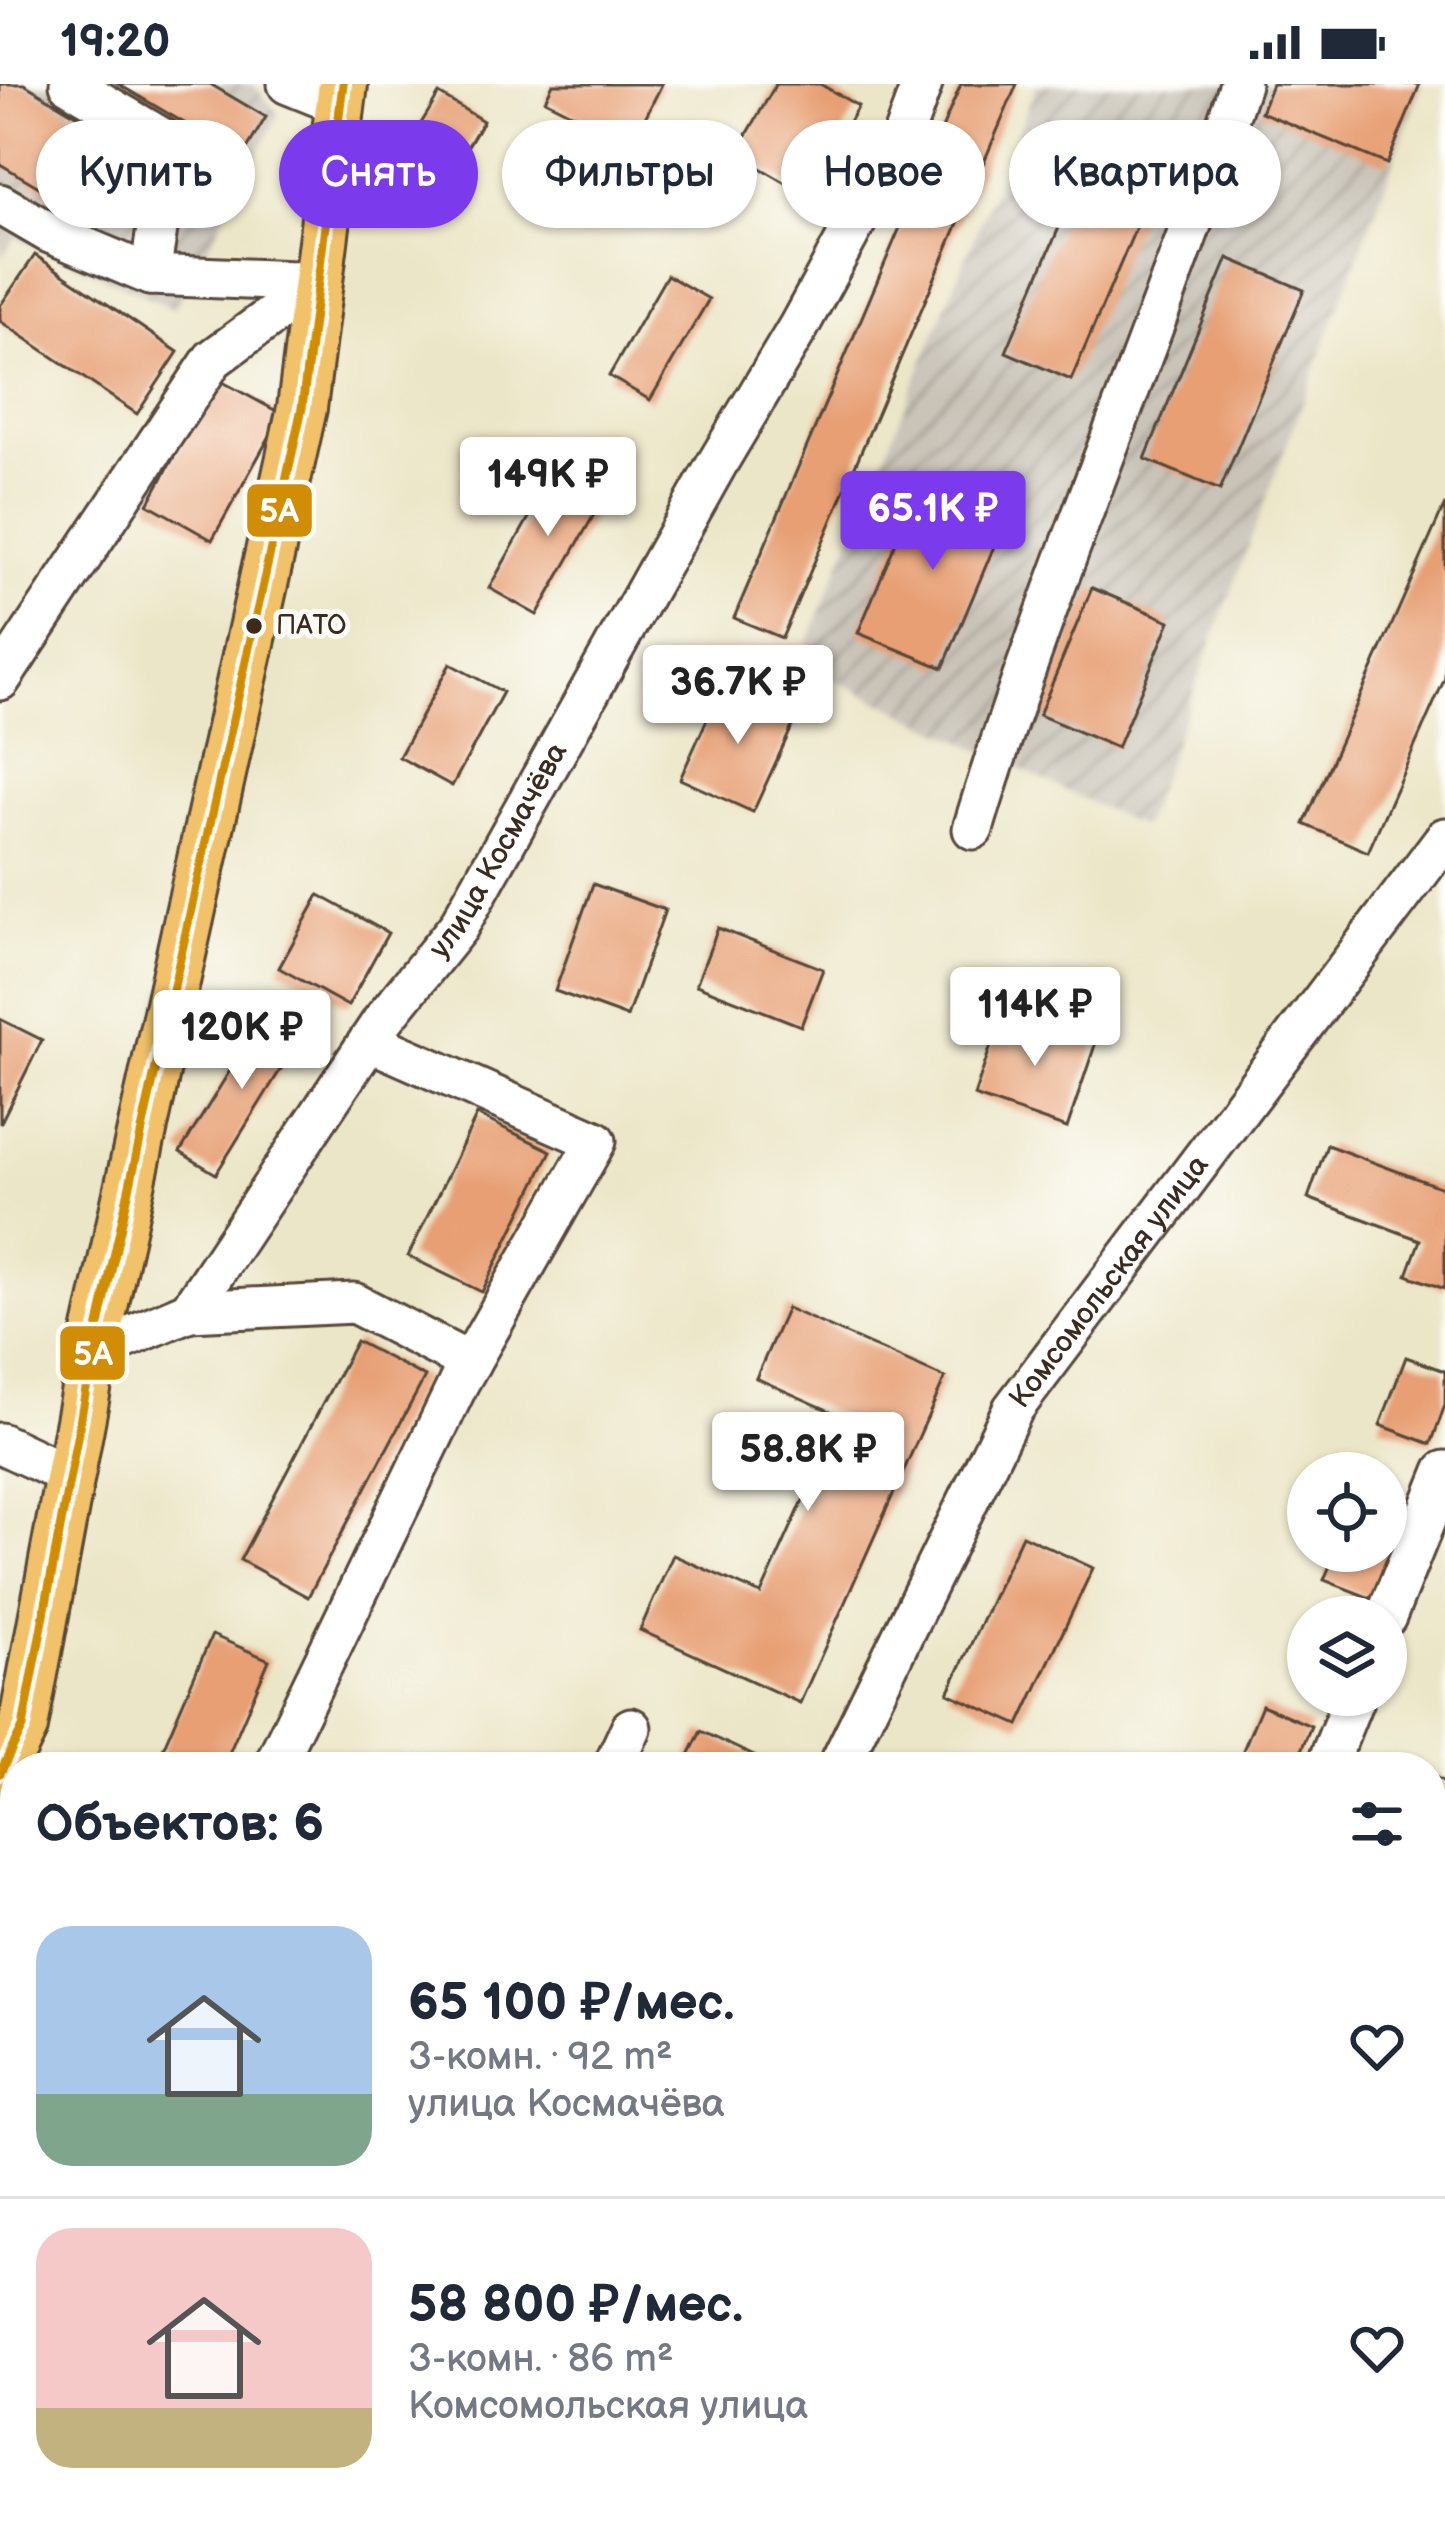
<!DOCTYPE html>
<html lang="ru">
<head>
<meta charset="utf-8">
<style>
	:root { --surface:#fff; --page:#f6f6f7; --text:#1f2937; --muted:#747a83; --line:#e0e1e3; --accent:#7c3aed }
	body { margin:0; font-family:"Balsamiq Sans",sans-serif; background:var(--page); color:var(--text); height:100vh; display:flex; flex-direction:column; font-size:45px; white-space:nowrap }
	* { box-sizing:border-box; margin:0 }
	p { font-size:39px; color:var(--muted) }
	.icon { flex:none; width:66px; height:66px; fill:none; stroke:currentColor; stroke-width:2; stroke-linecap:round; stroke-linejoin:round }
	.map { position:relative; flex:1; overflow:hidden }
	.sheet { position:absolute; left:0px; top:1668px; width:1446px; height:771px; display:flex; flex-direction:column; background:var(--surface); border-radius:48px 48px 0 0; box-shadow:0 3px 9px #0004 }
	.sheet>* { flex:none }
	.top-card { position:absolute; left:36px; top:36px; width:1374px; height:108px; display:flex; gap:24px }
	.buttons { position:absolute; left:1287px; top:1368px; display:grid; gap:24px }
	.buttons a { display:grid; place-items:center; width:120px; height:120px; border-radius:50%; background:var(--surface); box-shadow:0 3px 9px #0004; font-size:60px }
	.price { position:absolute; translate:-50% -102px; padding:0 27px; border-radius:12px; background:#fff; color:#222; font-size:39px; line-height:78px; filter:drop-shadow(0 3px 6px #0008) }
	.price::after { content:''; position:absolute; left:50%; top:72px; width:36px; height:27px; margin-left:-18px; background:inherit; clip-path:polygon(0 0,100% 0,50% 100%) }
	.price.current { background:var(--accent); color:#fff }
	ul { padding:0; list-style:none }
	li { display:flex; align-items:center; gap:36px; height:300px; padding:0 36px }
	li+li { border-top:3px solid var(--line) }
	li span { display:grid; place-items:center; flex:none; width:336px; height:240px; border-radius:36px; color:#555 }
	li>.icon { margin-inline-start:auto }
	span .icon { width:144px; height:144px; fill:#fffc; stroke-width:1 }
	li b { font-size:51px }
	h2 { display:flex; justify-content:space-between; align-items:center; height:144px; padding:0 36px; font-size:51px }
	.tag { padding:0 42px; border-radius:54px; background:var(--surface); box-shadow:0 3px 9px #0004; font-size:42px; line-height:108px }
	.tag.current { background:var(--accent); color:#fff }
	.status { display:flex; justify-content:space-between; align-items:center; height:84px; padding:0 60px; background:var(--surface); direction:ltr }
	.status svg { height:33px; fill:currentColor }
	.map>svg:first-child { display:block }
	.industrial { fill:url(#industrial-furrows) }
	.building { fill:#e79f73 }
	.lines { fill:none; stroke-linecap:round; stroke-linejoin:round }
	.minor-casing { stroke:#564638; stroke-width:45 }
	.major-casing { stroke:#564638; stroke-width:54 }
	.minor { stroke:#fff; stroke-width:39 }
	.major { stroke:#f2c26a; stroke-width:48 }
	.bus-1-casing { stroke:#fdfcf7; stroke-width:18 }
	.bus-1 { stroke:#d18d06; stroke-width:9 }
	.bus-dot { fill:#3b2a1e; stroke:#fdfcf7; stroke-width:4.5 }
	.labels { text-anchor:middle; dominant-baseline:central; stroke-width:10; stroke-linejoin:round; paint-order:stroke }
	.bus-label { font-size:27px; fill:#3b2a1e; stroke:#fdfcf7; text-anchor:start }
	.street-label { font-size:30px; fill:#3b2a1e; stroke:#fdfcf7 }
	.line-badge { stroke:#fdfcf7; stroke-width:4.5 }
	.badge-label { font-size:33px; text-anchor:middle; font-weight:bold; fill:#fff }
</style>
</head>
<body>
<div class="status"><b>19:20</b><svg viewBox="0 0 49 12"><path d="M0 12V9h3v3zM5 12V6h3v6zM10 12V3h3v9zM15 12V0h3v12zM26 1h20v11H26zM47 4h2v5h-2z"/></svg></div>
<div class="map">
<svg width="1445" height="2438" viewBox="0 0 1445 2438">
	<defs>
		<pattern id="industrial-furrows" width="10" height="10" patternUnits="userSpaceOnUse" patternTransform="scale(3)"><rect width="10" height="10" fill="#c9c3b8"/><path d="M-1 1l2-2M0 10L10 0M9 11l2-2" fill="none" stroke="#a49f95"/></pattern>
	</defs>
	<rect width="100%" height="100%" fill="#fdfcf7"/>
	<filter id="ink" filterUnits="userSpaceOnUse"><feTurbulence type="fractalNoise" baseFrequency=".00833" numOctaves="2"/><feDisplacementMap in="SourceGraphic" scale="24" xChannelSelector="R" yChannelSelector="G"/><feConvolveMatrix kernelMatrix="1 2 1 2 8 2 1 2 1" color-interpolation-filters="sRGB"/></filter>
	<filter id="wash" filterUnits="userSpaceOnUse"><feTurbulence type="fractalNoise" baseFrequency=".004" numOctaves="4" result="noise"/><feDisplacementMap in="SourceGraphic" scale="48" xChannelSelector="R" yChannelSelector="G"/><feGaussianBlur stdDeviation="2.7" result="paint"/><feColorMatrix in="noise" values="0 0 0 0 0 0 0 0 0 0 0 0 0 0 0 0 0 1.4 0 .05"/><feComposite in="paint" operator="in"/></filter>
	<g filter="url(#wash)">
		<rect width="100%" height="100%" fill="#ece6c8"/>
		<g class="industrial">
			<polygon points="0,0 253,0 279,30 174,225 16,153 0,175"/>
			<polygon points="1037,0 1423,0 1142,743 814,586 807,561"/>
		</g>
		<g id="blocks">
			<g class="building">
				<polygon points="0,0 24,0 132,64 91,134 0,80"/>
				<polygon points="118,0 210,0 266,33 242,73"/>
				<polygon points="553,0 662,0 632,60 545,16"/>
				<polygon points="776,0 820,0 858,22 807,111 736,70"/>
				<polygon points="961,0 1017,0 782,554 734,534"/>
				<polygon points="1272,0 1420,0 1387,80 1261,28"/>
				<polygon points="439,10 483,37 461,73 417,46"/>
				<polygon points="1095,59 1160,87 1071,296 1006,268"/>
				<polygon points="35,171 178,268 137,330 0,237 0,222"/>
				<polygon points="1228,174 1304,206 1220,406 1145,375"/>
				<polygon points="667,191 709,215 650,316 609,292"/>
				<polygon points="217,295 282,330 212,456 148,420"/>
				<polygon points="560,379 608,406 537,531 489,504"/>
				<polygon points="923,393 1008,429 943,584 858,549"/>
				<polygon points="1445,420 1445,594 1368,768 1304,740"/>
				<polygon points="1092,504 1170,537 1117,664 1039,631"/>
				<polygon points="450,580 503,608 452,702 399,673"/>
				<polygon points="724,598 797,632 753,728 680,695"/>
				<polygon points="593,800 665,826 627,933 555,907"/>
				<polygon points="319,811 388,849 348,922 279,884"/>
				<polygon points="718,844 823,885 801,942 696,901"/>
				<polygon points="267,926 303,949 216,1090 180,1068"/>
				<polygon points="1003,926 1096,958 1067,1044 974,1012"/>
				<polygon points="0,935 42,956 0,1040"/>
				<polygon points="477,1031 551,1067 482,1208 408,1172"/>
				<polygon points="1327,1061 1445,1105 1445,1205 1407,1191 1420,1156 1308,1114"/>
				<polygon points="787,1224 945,1294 800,1619 640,1546 673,1471 761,1510 841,1332 756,1294"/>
				<polygon points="356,1257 425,1293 308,1513 240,1476"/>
				<polygon points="1406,1273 1445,1287 1445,1321 1431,1360 1380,1341"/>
				<polygon points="1386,1426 1408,1434 1375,1516 1324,1496 1336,1467 1386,1467"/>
				<polygon points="1022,1451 1093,1484 1019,1641 948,1609"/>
				<polygon points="212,1551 269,1576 223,1683 155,1683"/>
				<polygon points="1262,1621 1311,1642 1294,1683 1236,1683"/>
				<polygon points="701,1647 777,1683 683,1683"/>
				<polygon points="1431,1691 1445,1698 1445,1761 1431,1787"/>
				<polygon points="1445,2277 1445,2382 1431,2378 1431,2313"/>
				<polygon points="15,2392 15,2424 44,2424 37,2438 0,2438 0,2420"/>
				<polygon points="1431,2418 1445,2423 1445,2438 1384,2438 1389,2424 1431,2424"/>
				<polygon points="126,2424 230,2424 225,2438 121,2438"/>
				<polygon points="326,2424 425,2424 419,2438 359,2438"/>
				<polygon points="574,2424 644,2424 638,2438 568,2438"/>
				<polygon points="910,2424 985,2424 979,2438 904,2438"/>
				<polygon points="1094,2424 1101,2424 1133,2438 1088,2438"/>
			</g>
		</g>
	</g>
	<g filter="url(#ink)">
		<use href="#blocks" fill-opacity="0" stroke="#564638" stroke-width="3"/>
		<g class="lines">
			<g class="minor-casing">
				<g id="minor">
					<polyline points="70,0 170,59 150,191"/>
					<polyline points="288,0 340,21"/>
					<polyline points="0,120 48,148 150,191 318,198"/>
					<polyline points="0,596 213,275 318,198"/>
					<path d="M973,745C1050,493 1157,251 1240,0"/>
					<polyline points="189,1227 354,1219 470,1279"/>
					<path id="s1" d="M93,1268L189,1227L383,936L458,843L718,378L799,242L904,49L922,0"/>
					<polyline points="0,1359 70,1392"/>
					<polyline points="1386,1533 1445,1387"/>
					<polyline points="273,1683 459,1298 596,1057 369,957"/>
					<polyline points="613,1683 631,1644"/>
					<path id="s2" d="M838,1683L1013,1325L1445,754"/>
					<polyline points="1326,1683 1355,1611"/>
					<polyline points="0,1996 15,1998"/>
					<polyline points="0,2187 15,2149"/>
					<polyline points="1431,2195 1445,2201"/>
					<polyline points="251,2438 258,2424"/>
					<polyline points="476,2438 482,2424"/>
					<polyline points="1015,2438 1021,2424"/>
				</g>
			</g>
			<g class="major-casing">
				<polyline id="major" points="0,1689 23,1643 93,1268 302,324 343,0"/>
			</g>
			<use href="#minor" class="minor"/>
			<use href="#major" class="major"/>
			<g class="bus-1-casing">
				<polyline id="bus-1" points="0,1689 23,1643 93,1268 302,324 343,0"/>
			</g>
			<use href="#bus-1" class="bus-1"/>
		</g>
	</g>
	<circle class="bus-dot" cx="254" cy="542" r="10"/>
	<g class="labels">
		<g class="bus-label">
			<text x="276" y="542">ПАТО</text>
		</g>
		<g class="street-label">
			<text stroke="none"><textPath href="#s1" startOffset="660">улица Космачёва</textPath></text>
			<text stroke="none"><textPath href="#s2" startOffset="558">Комсомольская улица</textPath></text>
		</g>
	</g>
	<g class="line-badge">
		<rect x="245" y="398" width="69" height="57" rx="12" fill="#d18d06"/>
		<rect x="58" y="1240" width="69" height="58" rx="12" fill="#d18d06"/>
	</g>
	<g class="badge-label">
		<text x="279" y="438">5А</text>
		<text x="93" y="1281">5А</text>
	</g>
</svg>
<div class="buttons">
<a><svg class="icon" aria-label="locate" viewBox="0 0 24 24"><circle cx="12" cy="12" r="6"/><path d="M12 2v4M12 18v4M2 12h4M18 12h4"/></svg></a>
<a><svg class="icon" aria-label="layers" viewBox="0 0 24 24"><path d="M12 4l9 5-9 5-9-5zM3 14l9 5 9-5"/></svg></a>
</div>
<b class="price" style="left:548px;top:455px">149K ₽</b>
<b class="price current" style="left:933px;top:489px">65.1K ₽</b>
<b class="price" style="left:738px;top:663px">36.7K ₽</b>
<b class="price" style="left:1035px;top:985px">114K ₽</b>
<b class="price" style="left:242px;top:1008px">120K ₽</b>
<b class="price" style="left:808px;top:1430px">58.8K ₽</b>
<div class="top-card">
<a class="tag">Купить</a>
<a class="tag current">Снять</a>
<a class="tag">Фильтры</a>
<a class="tag">Новое</a>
<a class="tag">Квартира</a>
</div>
<section class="sheet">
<h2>Объектов: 6<svg class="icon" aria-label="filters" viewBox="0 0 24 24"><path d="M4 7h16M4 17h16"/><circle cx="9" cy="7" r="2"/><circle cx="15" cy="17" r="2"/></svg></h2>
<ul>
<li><span style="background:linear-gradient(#a9c7e8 70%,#7fa58c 0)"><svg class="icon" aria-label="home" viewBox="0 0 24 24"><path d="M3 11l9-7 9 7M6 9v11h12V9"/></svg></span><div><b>65 100 ₽/мес.</b><p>3-комн. · 92 m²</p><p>улица Космачёва</p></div><svg class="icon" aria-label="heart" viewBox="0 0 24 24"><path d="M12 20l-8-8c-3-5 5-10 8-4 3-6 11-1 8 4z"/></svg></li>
<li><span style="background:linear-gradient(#f6c9c9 75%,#c2b280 0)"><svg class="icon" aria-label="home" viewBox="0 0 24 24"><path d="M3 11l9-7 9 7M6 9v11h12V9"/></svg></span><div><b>58 800 ₽/мес.</b><p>3-комн. · 86 m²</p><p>Комсомольская улица</p></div><svg class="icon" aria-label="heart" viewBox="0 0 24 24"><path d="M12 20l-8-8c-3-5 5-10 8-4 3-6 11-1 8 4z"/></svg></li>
</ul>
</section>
</div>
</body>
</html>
